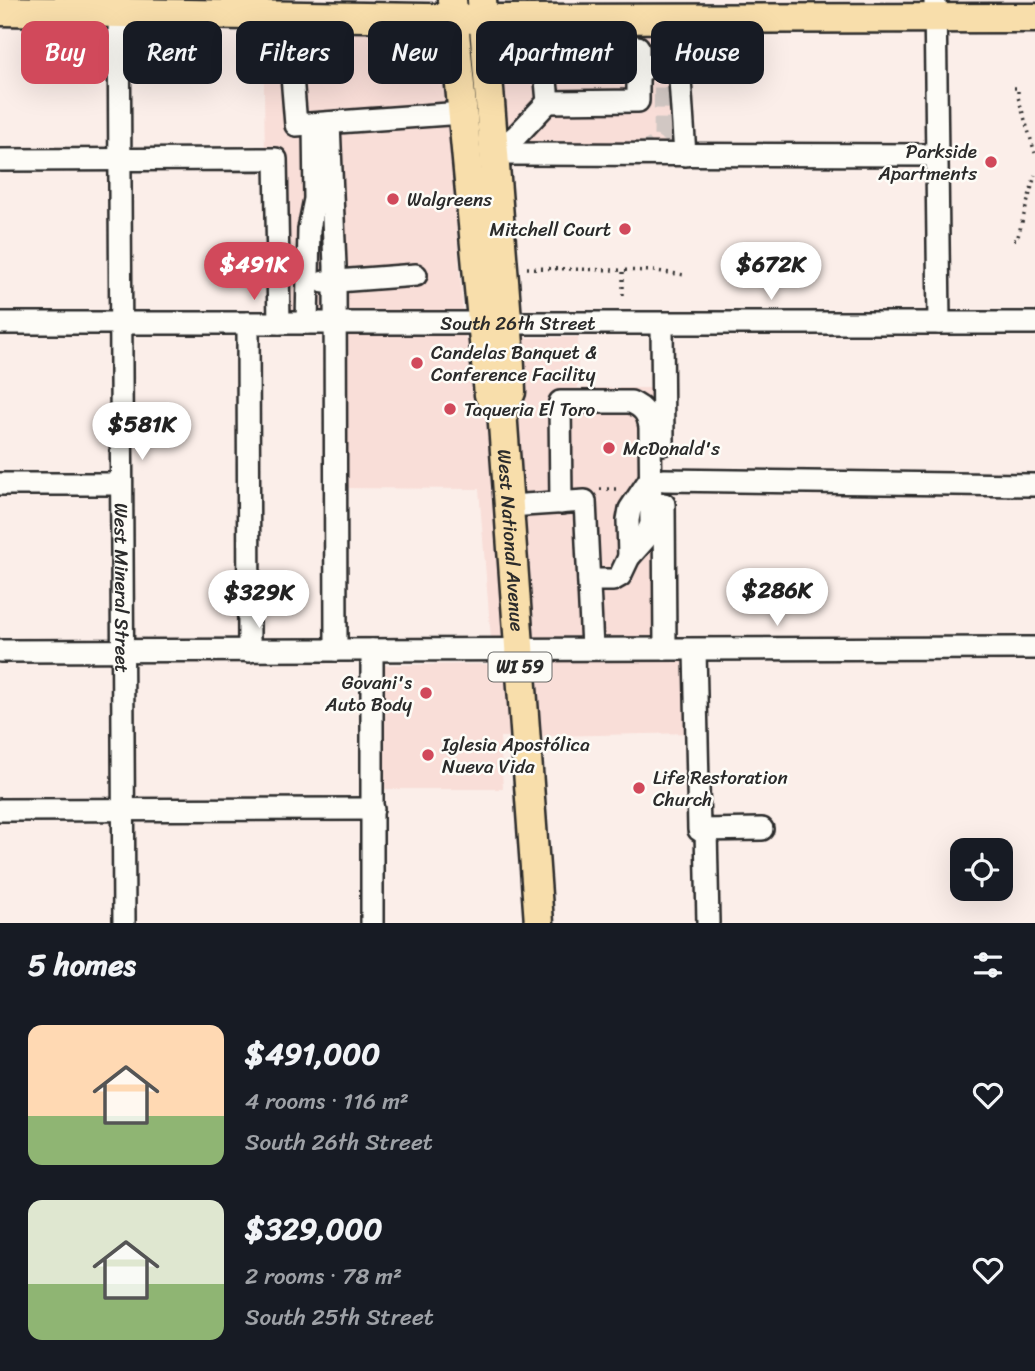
<!DOCTYPE html>
<html lang="en">
<head>
<meta charset="utf-8">
<style>
	:root { --surface:#171b24; --page:#20242c; --text:#f1f3f6; --muted:#9ea1a6; --accent:#d1495b }
	body { margin:0; font-family:Sriracha,sans-serif; background:var(--page); color:var(--text); height:100vh; display:flex; flex-direction:column; font-size:26px; white-space:nowrap }
	* { box-sizing:border-box; margin:0 }
	p { font-size:23px; color:var(--muted) }
	.icon { flex:none; width:38px; height:38px; fill:none; stroke:currentColor; stroke-width:2; stroke-linecap:round; stroke-linejoin:round }
	.map { position:relative; height:923px; overflow:hidden }
	.drawer { display:flex; flex-direction:column; background:var(--surface); flex:1 }
	.drawer>* { flex:none }
	.hud { position:absolute; left:21px; top:21px; width:994px; height:63px; display:flex; gap:14px }
	.buttons { position:absolute; left:950px; top:838px; display:grid; gap:14px }
	.buttons a { display:grid; place-items:center; width:63px; height:63px; border-radius:14px; background:var(--surface); box-shadow:0 7px 28px #0002; font-size:35px }
	.price { position:absolute; translate:-50% -60px; padding:0 16px; border-radius:24px; background:#fff; color:#222; font-size:23px; line-height:46px; filter:drop-shadow(0 2px 4px #0008) }
	.price::after { content:''; position:absolute; left:50%; top:42px; width:21px; height:16px; margin-left:-10px; background:inherit; clip-path:polygon(0 0,100% 0,50% 100%) }
	.price.on { background:var(--accent); color:#fff }
	ul { padding:0; list-style:none }
	li { display:flex; align-items:center; gap:21px; height:175px; padding:0 28px }
	li span { display:grid; place-items:center; flex:none; width:196px; height:140px; border-radius:14px; color:#555 }
	li>.icon { margin-inline-start:auto }
	span .icon { width:84px; height:84px; fill:#fffc; stroke-width:1 }
	li b { font-size:30px }
	h2 { display:flex; justify-content:space-between; align-items:center; height:84px; padding:0 28px; font-size:30px }
	.pill { padding:0 24px; border-radius:14px; background:var(--surface); box-shadow:0 7px 28px #0002; font-size:24px; line-height:63px }
	.pill.on { background:var(--accent); color:#fff }
	.map>svg:first-child { display:block }
	.built { fill:#f9ded8 }
	.lines { fill:none; stroke-linecap:round; stroke-linejoin:round }
	.minor-tunnel { stroke:#d1c7c3; stroke-width:21; stroke-dasharray:21 10; stroke-linecap:butt }
	.minor-casing { stroke:#2b2b2b; stroke-width:26 }
	.major-casing { stroke:#2b2b2b; stroke-width:33 }
	.path { stroke:#2b2b2b; stroke-width:3.5; stroke-dasharray:2 5; stroke-linecap:butt }
	.minor { stroke:#fdfcf7; stroke-width:21 }
	.major { stroke:#f8deab; stroke-width:28 }
	.poi-dot { fill:#d1495b; stroke:#fdfcf7; stroke-width:2.5 }
	.labels { text-anchor:middle; dominant-baseline:central; stroke-width:5; stroke-linejoin:round; paint-order:stroke }
	.shield { fill:#fdfcf7; stroke:#6a6a68; stroke-width:2 }
	.shield-label { font-size:18px; font-weight:bold; fill:#2b2b2b }
	.poi-label { font-size:19px; fill:#2b2b2b; stroke:#fdfcf7; text-anchor:start }
	.street-label { font-size:19px; fill:#2b2b2b; stroke:#fdfcf7 }
</style>
</head>
<body>
<div class="map">
<svg width="1035" height="923" viewBox="0 0 1035 923">
	<rect width="100%" height="100%" fill="#fbeee9"/>
	<filter id="ink" filterUnits="userSpaceOnUse"><feTurbulence type="fractalNoise" baseFrequency=".0143" numOctaves="2"/><feDisplacementMap in="SourceGraphic" scale="14" xChannelSelector="R" yChannelSelector="G"/><feConvolveMatrix kernelMatrix="1 2 1 2 8 2 1 2 1" color-interpolation-filters="sRGB"/></filter>
	<g filter="url(#ink)">
		<g class="built">
			<polygon points="691,18 691,155 495,154 484,19"/>
			<polygon points="263,23 441,27 465,339 578,337 578,388 663,388 665,649 695,650 693,733 500,737 503,789 378,789 380,665 493,664 479,489 336,488 335,324 279,323 265,159"/>
		</g>
		<g class="lines">
			<path class="minor-tunnel" d="M636,154C649,151 657,149 664,136L665,57"/>
			<g class="minor-casing">
				<g id="minor">
					<path id="s1" d="M119,0L124,923"/>
					<polyline points="935,0 939,323"/>
					<polyline points="293,15 292,76 296,125 462,113"/>
					<polyline points="680,18 677,34 685,155"/>
					<polyline points="543,48 638,47 638,101 548,102"/>
					<polyline points="638,73 665,57 677,34"/>
					<polyline points="329,123 335,266 336,650"/>
					<polyline points="495,154 937,155"/>
					<polyline points="495,154 517,135 548,102 542,36"/>
					<polyline points="0,160 276,159 279,323"/>
					<polyline points="324,282 416,275"/>
					<path id="s2" d="M0,323H1035"/>
					<polyline points="248,323 249,651"/>
					<polyline points="307,323 309,229 315,199 314,124"/>
					<polyline points="662,324 663,444"/>
					<polyline points="664,480 1035,485"/>
					<polyline points="0,484 121,484"/>
					<path d="M561,503L560,402H631C644,408 648,414 650,427L651,524L645,539L629,557L620,576L613,580H589"/>
					<polyline points="664,504 665,649"/>
					<polyline points="509,506 585,501 592,648"/>
					<polyline points="629,557 628,520 630,509 650,479"/>
					<polyline points="372,650 372,923"/>
					<polyline points="695,650 699,830 762,829"/>
					<polyline points="0,651 1035,648"/>
					<polyline points="0,810 373,809"/>
					<polyline points="706,829 708,923"/>
				</g>
			</g>
			<g class="major-casing">
				<g id="major">
					<polyline points="452,0 489,395 502,410"/>
					<path id="s3" d="M482,0L509,345L511,392L502,410L539,923"/>
					<polyline points="0,11 484,19 1035,18"/>
				</g>
			</g>
			<g class="path">
				<polyline points="1014,88 1018,88 1018,97 1035,153"/>
				<polyline points="1014,240 1017,240 1035,175"/>
				<polyline points="527,268 657,271 685,275"/>
				<polyline points="623,272 623,299"/>
				<polyline points="600,489 621,489"/>
			</g>
			<use href="#minor" class="minor"/>
			<use href="#major" class="major"/>
		</g>
	</g>
	<g class="poi-dot">
		<circle cx="991" cy="162" r="7"/>
		<circle cx="393" cy="199" r="7"/>
		<circle cx="625" cy="229" r="7"/>
		<circle cx="417" cy="363" r="7"/>
		<circle cx="450" cy="409" r="7"/>
		<circle cx="609" cy="448" r="7"/>
		<circle cx="426" cy="693" r="7"/>
		<circle cx="428" cy="755" r="7"/>
		<circle cx="639" cy="788" r="7"/>
	</g>
	<g class="labels">
		<rect class="shield" x="488.5" y="652.5" width="63" height="29" rx="5"/>
		<g class="shield-label">
			<text x="520" y="667">WI 59</text>
		</g>
		<g class="poi-label">
			<text x="977" y="151" text-anchor="end">Parkside<tspan x="977" dy="22">Apartments</tspan></text>
			<text x="407" y="199">Walgreens</text>
			<text x="611" y="229" text-anchor="end">Mitchell Court</text>
			<text x="431" y="352">Candelas Banquet &amp;<tspan x="431" dy="22">Conference Facility</tspan></text>
			<text x="464" y="409">Taqueria El Toro</text>
			<text x="623" y="448">McDonald's</text>
			<text x="412" y="682" text-anchor="end">Govani's<tspan x="412" dy="22">Auto Body</tspan></text>
			<text x="442" y="744">Iglesia Apostólica<tspan x="442" dy="22">Nueva Vida</tspan></text>
			<text x="653" y="777">Life Restoration<tspan x="653" dy="22">Church</tspan></text>
		</g>
		<g class="street-label">
			<text stroke="none"><textPath href="#s2" startOffset="518">South 26th Street</textPath></text>
			<text stroke="none"><textPath href="#s3" startOffset="544">West National Avenue</textPath></text>
			<text stroke="none"><textPath href="#s1" startOffset="588">West Mineral Street</textPath></text>
		</g>
	</g>
</svg>
<div class="buttons">
<a><svg class="icon" aria-label="locate" viewBox="0 0 24 24"><circle cx="12" cy="12" r="6"/><path d="M12 2v4M12 18v4M2 12h4M18 12h4"/></svg></a>
</div>
<b class="price on" style="left:254px;top:302px">$491K</b>
<b class="price" style="left:771px;top:302px">$672K</b>
<b class="price" style="left:142px;top:462px">$581K</b>
<b class="price" style="left:777px;top:628px">$286K</b>
<b class="price" style="left:259px;top:630px">$329K</b>
<div class="hud">
<a class="pill on">Buy</a>
<a class="pill">Rent</a>
<a class="pill">Filters</a>
<a class="pill">New</a>
<a class="pill">Apartment</a>
<a class="pill">House</a>
</div>
</div>
<section class="drawer">
<h2>5 homes<svg class="icon" aria-label="filters" viewBox="0 0 24 24"><path d="M4 7h16M4 17h16"/><circle cx="9" cy="7" r="2"/><circle cx="15" cy="17" r="2"/></svg></h2>
<ul>
<li><span style="background:linear-gradient(#ffd9b3 65%,#8fb573 0)"><svg class="icon" aria-label="home" viewBox="0 0 24 24"><path d="M3 11l9-7 9 7M6 9v11h12V9"/></svg></span><div><b>$491,000</b><p>4 rooms · 116 m²</p><p>South 26th Street</p></div><svg class="icon" aria-label="heart" viewBox="0 0 24 24"><path d="M12 20l-8-8c-3-5 5-10 8-4 3-6 11-1 8 4z"/></svg></li>
<li><span style="background:linear-gradient(#dfe7d0 60%,#8fb573 0)"><svg class="icon" aria-label="home" viewBox="0 0 24 24"><path d="M3 11l9-7 9 7M6 9v11h12V9"/></svg></span><div><b>$329,000</b><p>2 rooms · 78 m²</p><p>South 25th Street</p></div><svg class="icon" aria-label="heart" viewBox="0 0 24 24"><path d="M12 20l-8-8c-3-5 5-10 8-4 3-6 11-1 8 4z"/></svg></li>
</ul>
</section>
</body>
</html>
